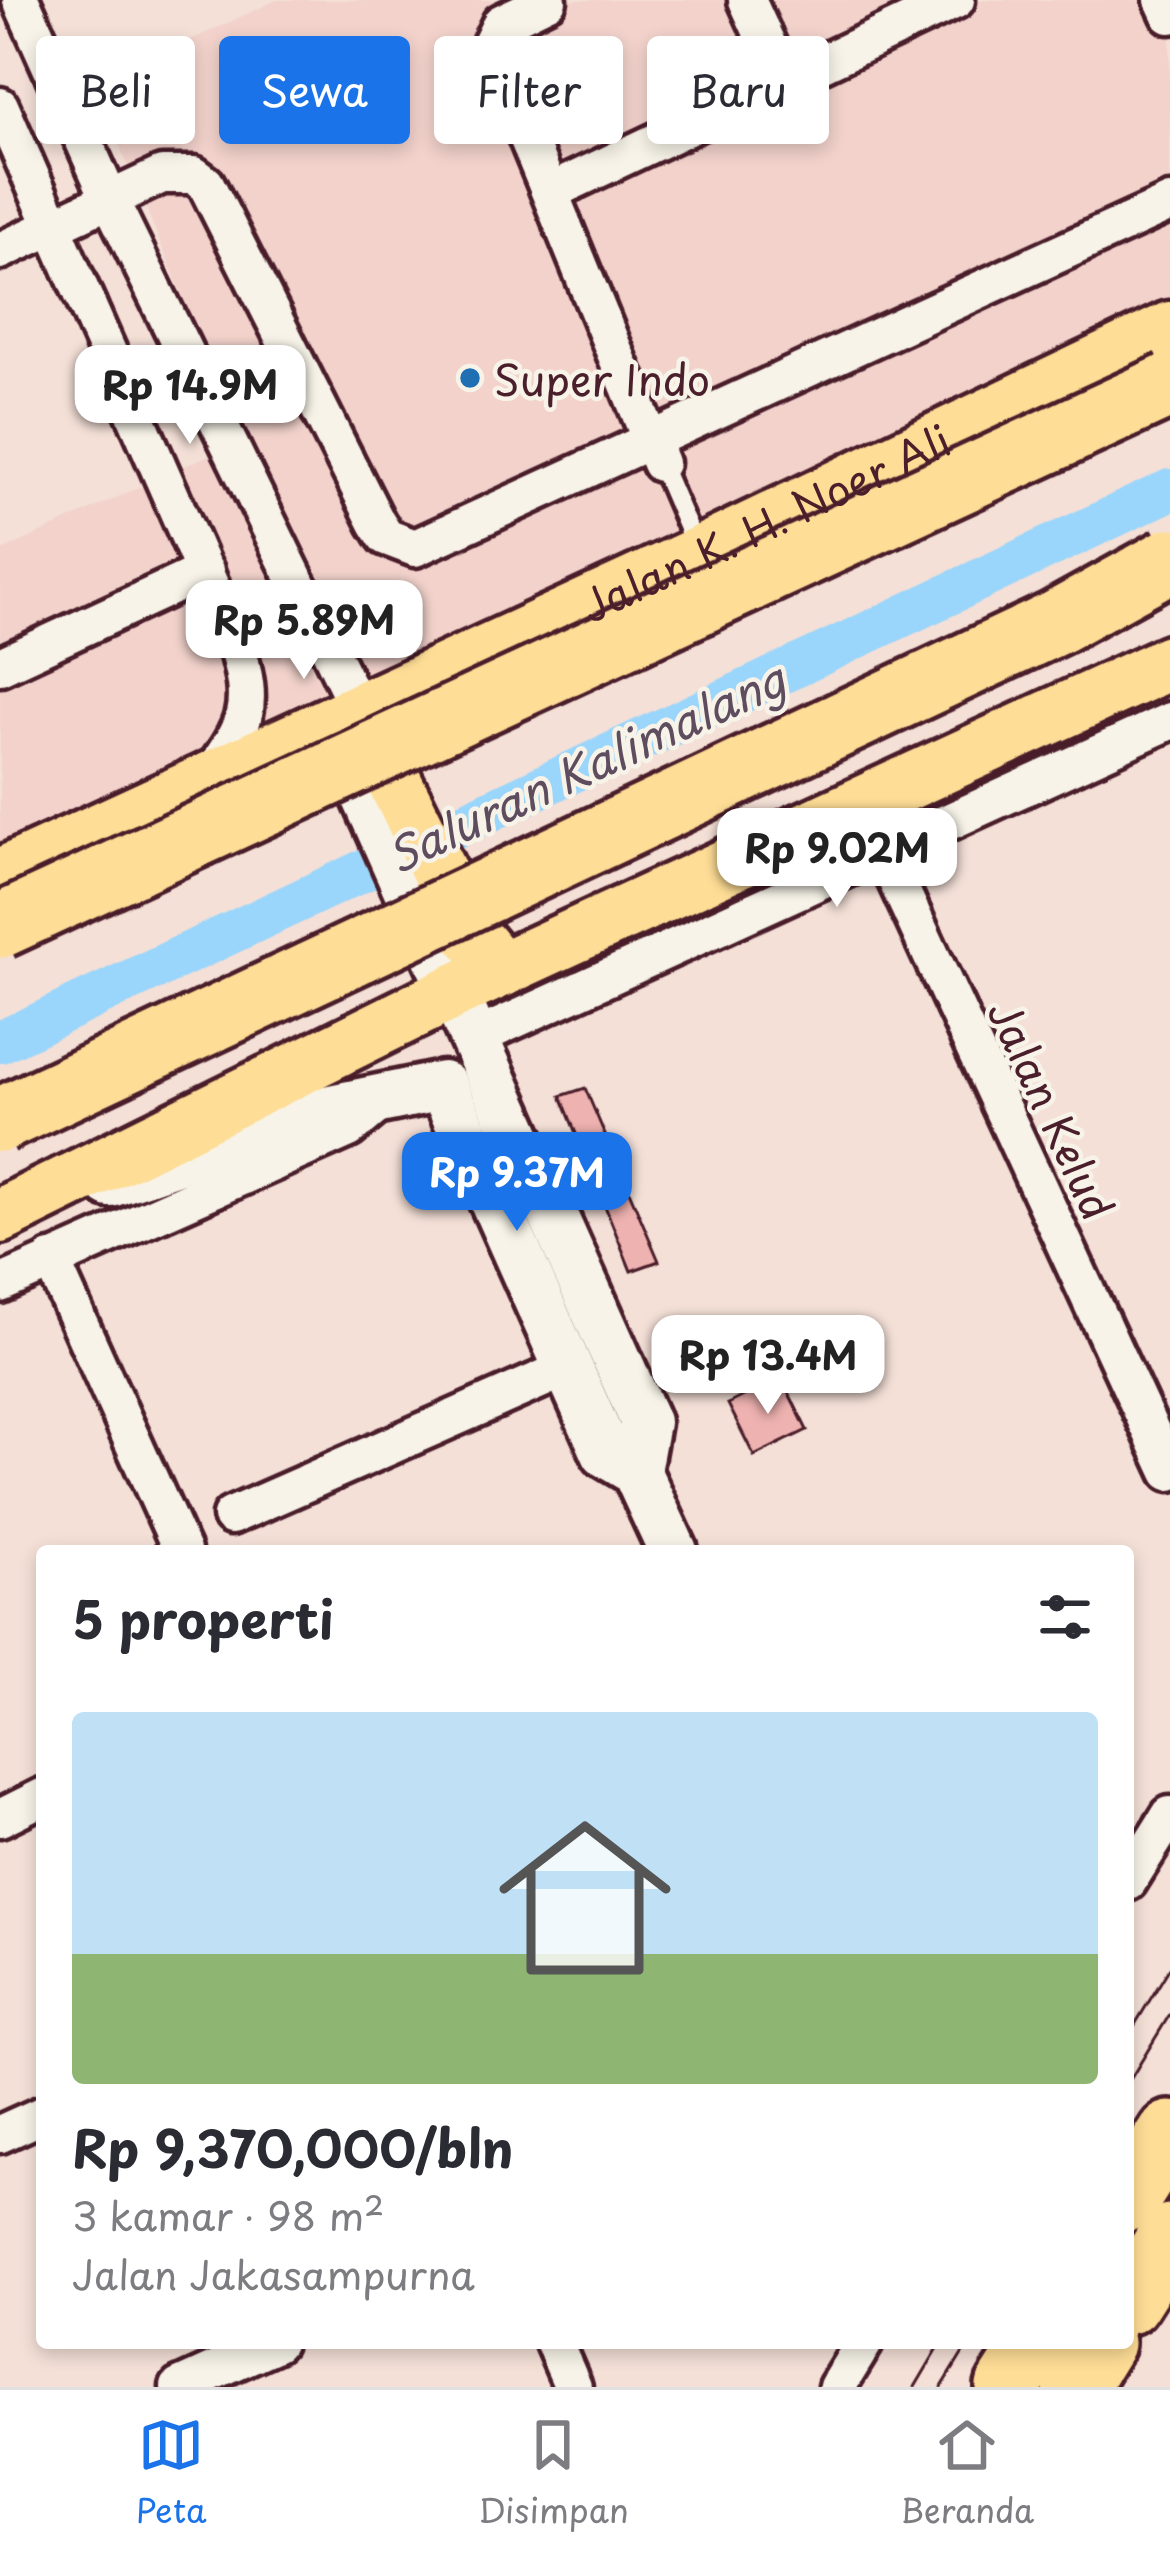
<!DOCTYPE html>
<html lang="id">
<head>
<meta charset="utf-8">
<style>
	:root { --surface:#fff; --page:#f2f2f3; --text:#2b2b33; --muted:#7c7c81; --line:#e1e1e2; --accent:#1a73e8 }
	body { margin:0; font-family:"Playpen Sans",sans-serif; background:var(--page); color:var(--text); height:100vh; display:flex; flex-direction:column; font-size:45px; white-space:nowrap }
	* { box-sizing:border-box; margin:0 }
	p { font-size:39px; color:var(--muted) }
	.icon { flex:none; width:66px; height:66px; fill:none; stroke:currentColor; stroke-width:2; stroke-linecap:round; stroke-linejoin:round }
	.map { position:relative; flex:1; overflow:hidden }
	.side { position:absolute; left:36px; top:1545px; width:1098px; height:804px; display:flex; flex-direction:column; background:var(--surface); border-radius:12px; box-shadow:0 6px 18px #0003 }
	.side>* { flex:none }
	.banner { position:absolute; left:36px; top:36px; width:1098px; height:108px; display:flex; gap:24px }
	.price { position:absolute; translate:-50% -102px; padding:0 27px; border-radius:24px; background:#fff; color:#222; font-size:39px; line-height:78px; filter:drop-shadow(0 3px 6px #0008) }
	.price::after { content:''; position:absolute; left:50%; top:72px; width:36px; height:27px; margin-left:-18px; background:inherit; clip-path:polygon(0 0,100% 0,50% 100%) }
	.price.current { background:var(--accent); color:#fff }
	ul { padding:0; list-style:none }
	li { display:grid; align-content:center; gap:24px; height:636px; padding:0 36px }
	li+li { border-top:3px solid var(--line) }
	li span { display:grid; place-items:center; height:372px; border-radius:12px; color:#555 }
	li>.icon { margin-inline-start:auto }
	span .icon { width:216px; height:216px; fill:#fffc; stroke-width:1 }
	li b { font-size:51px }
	h2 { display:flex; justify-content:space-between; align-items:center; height:144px; padding:0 36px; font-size:51px }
	.pill { padding:0 42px; border-radius:12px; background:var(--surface); box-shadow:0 6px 18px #0003; font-size:42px; line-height:108px }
	.pill.current { background:var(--accent); color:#fff }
	.tabs { display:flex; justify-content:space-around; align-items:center; height:168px; border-top:3px solid var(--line); background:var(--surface); font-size:33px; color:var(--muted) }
	.tabs a { display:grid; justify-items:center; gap:6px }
	.tabs .current { color:var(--accent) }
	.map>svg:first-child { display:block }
	.built { fill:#f2d2cb }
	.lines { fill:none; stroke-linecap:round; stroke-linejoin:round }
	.canal { stroke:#9ad5fb; stroke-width:42 }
	.building { fill:#eeb2b0; stroke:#4a1f2b; stroke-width:3 }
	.service-casing { stroke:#4a1f2b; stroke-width:27 }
	.minor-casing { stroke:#4a1f2b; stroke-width:45 }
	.secondary-casing { stroke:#4a1f2b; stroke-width:57 }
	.primary-casing { stroke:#4a1f2b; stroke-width:63 }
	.motorway-casing { stroke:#4a1f2b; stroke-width:72 }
	.service { stroke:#f7f3e8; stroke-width:18 }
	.minor { stroke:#f7f3e8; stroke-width:36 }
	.secondary { stroke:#f7f3e8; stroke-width:48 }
	.primary { stroke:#fedd96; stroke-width:54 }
	.motorway { stroke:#fedd96; stroke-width:63 }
	.tram { stroke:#4a1f2b; stroke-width:3 }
	.motorway-bridge-casing { stroke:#4a1f2b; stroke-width:72; stroke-linecap:butt }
	.motorway-bridge { stroke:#fedd96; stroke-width:63 }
	.poi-dot { fill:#1f6fb2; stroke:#f7f3e8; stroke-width:4.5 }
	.labels { text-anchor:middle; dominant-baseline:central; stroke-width:9; stroke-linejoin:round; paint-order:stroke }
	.poi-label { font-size:42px; fill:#4a1f2b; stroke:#f7f3e8; text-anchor:start }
	.street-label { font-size:42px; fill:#4a1f2b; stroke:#f7f3e8 }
	.water-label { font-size:45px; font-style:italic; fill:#5e4c5f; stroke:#f7f3e8 }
</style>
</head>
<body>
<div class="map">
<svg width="1170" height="2387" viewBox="0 0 1170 2387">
	<rect width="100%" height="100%" fill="#f4e0d7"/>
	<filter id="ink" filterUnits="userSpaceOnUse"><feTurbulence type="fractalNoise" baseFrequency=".00833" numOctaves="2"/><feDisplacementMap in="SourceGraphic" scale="24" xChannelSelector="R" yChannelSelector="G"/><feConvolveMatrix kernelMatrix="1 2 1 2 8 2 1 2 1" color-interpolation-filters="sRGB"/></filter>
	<g filter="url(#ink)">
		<polygon class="built" points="277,0 1170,0 1170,329 0,876 0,552 243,439 94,85"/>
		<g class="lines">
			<polyline class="canal" points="0,1042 1170,490"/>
		</g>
		<g class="building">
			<polygon points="585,1088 659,1261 631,1271 561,1096"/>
			<polygon points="781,1377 807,1430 754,1456 728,1404"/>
		</g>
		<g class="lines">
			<g class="service-casing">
				<polyline id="service" points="660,463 696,547"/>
			</g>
			<g class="minor-casing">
				<g id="minor">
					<polyline points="21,0 111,202 359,710"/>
					<polyline points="548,0 501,23 490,46 660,463"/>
					<polyline points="747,0 784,81"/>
					<polyline points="1163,0 1170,15"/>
					<path d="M0,106L236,644C255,709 247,722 210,776"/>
					<polyline points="552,191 956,0"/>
					<polyline points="0,251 162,175 194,175 206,184 377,523 386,537 415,548 1170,203"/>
					<polyline points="0,666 205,571"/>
					<polyline points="882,849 1170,1472"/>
					<polyline points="477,1037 1170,721"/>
					<polyline points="51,1260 182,1551"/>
					<polyline points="0,1284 349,1129 380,1103"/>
					<polyline points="231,1516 565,1369"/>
					<polyline points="0,1818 42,1797"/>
					<polyline points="1128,1882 1170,1815"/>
					<polyline points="0,2134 42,2115"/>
					<polyline points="554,2343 573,2387"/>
					<polyline points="179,2387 276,2343"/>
					<polyline points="837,2387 864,2343"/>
				</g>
			</g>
			<g class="secondary-casing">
				<g id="secondary">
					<polyline points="338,733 645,1422 636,1471"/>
					<polyline points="110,1183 311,1113 443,1086 606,1453 636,1471 673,1551"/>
				</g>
			</g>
			<g class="primary-casing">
				<g id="primary">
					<polyline points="360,712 469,932 501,970"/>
					<path id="s1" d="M0,876L699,554L1170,329"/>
					<polyline points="0,1216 457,990 1170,662"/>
				</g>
			</g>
			<g class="motorway-casing">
				<g id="motorway">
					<polyline points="1128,2199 1170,2133"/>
					<polyline points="1128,2302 1170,2236"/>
					<polyline points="1008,2387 1036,2343"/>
					<polyline points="1075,2387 1102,2343"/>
				</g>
			</g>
			<use href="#service" class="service"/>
			<use href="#minor" class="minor"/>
			<use href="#secondary" class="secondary"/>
			<use href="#primary" class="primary"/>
			<use href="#motorway" class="motorway"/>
			<g class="tram">
				<polyline points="1128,2036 1170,1967"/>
				<polyline points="1128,2083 1170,2014"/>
				<polyline points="915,2387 941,2343"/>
				<polyline points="942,2387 969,2343"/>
			</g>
			<g class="motorway-bridge-casing">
				<g id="motorway-bridge">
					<polyline points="0,926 1170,385"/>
					<polyline points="0,1120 1056,623 1170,560"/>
				</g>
			</g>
			<use href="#motorway-bridge" class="motorway-bridge"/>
		</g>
	</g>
	<circle class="poi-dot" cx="470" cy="378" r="12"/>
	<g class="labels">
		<g class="poi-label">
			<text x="494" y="378">Super Indo</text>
		</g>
		<g class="street-label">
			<text stroke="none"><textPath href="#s1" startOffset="843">Jalan K. H. Noer Ali</textPath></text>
			<text transform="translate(1052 1109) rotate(65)">Jalan Kelud</text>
		</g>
		<g class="water-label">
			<text transform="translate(585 766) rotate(-25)">Saluran Kalimalang</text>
		</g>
	</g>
</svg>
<b class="price" style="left:190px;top:447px">Rp 14.9M</b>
<b class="price" style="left:304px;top:682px">Rp 5.89M</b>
<b class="price" style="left:837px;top:910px">Rp 9.02M</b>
<b class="price current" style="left:517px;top:1234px">Rp 9.37M</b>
<b class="price" style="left:768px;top:1417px">Rp 13.4M</b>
<div class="banner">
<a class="pill">Beli</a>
<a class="pill current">Sewa</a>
<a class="pill">Filter</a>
<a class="pill">Baru</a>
</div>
<section class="side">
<h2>5 properti<svg class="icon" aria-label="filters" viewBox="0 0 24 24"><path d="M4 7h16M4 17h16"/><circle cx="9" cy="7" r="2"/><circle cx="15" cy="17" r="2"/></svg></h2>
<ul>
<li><span style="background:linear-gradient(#bfe0f5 65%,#8fb573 0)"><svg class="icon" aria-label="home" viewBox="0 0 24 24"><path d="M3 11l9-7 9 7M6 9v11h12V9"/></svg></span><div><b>Rp 9,370,000/bln</b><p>3 kamar · 98 m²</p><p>Jalan Jakasampurna</p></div></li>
</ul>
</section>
</div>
<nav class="tabs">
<a class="current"><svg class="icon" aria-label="map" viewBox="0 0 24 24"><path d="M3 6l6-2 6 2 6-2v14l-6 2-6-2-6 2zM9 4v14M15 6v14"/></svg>Peta</a>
<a><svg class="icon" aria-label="saved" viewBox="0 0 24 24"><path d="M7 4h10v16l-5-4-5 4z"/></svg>Disimpan</a>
<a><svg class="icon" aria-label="home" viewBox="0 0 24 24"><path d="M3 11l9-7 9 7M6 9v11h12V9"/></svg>Beranda</a>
</nav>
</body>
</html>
